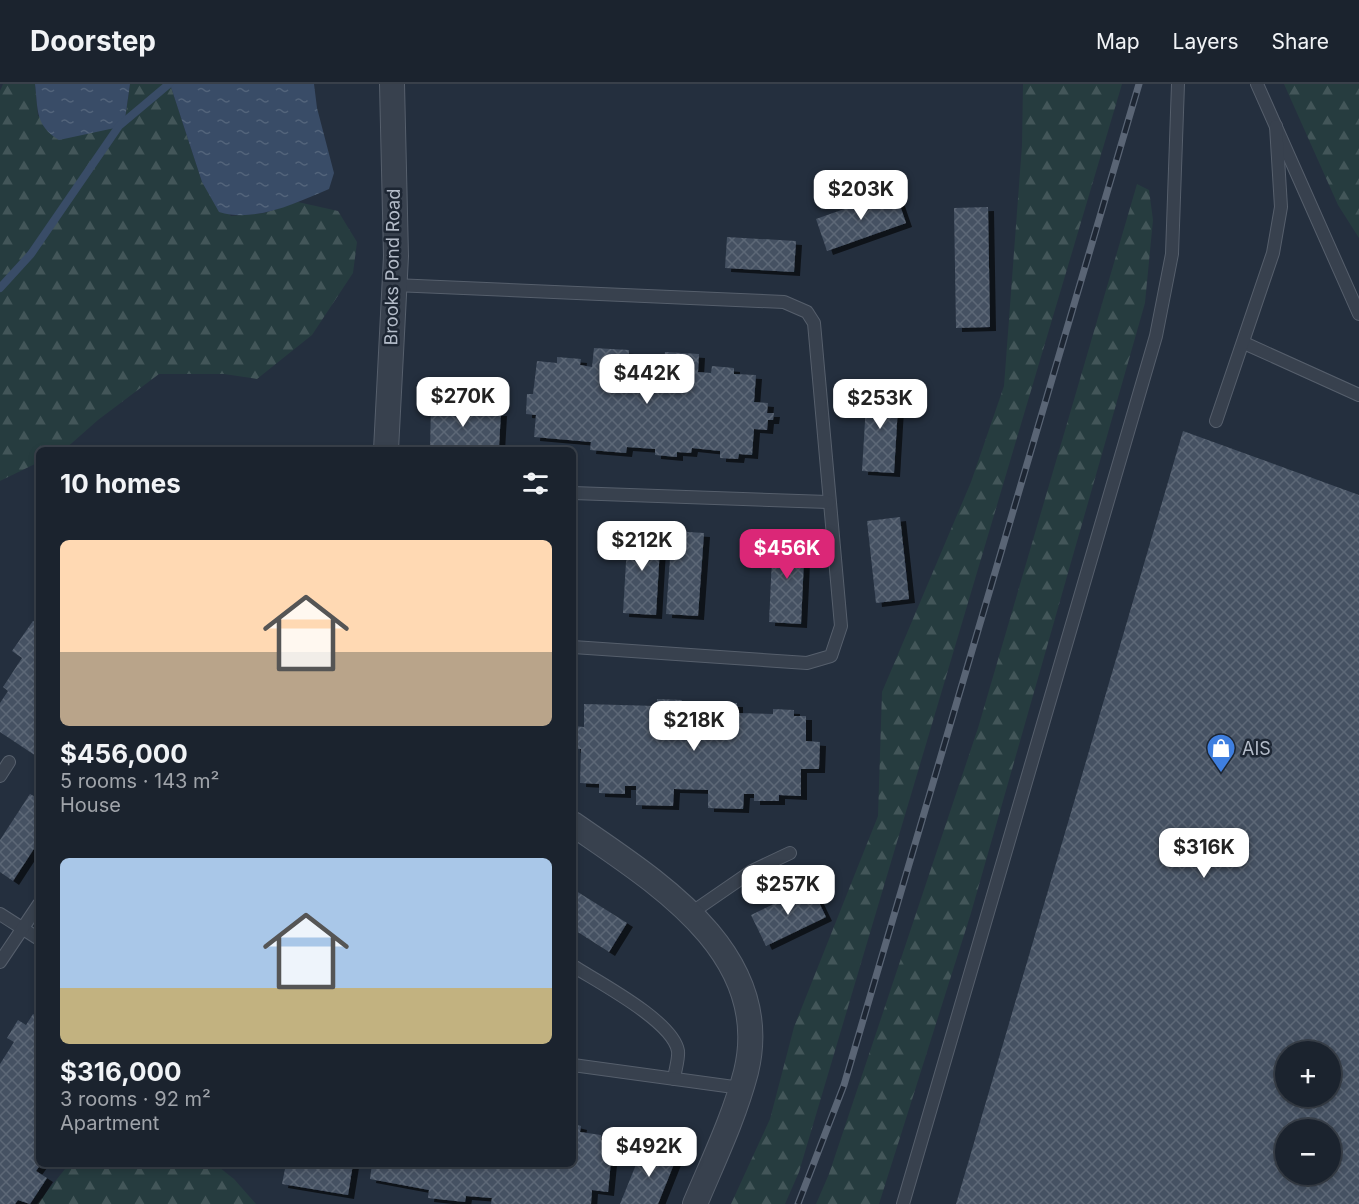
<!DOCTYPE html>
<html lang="en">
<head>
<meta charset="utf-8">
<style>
	:root { --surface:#1b232e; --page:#242b36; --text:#f1f3f6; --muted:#a0a4aa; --line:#39404a; --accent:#db2777 }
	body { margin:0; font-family:Inter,sans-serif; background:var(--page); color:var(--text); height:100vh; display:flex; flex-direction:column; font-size:22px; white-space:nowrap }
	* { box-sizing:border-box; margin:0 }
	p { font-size:20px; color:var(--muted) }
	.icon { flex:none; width:33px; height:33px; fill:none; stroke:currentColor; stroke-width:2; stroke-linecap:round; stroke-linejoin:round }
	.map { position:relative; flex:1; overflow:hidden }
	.sheet { position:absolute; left:36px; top:363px; width:540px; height:720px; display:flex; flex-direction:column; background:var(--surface); border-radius:9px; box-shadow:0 3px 9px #0003,0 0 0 2px var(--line) }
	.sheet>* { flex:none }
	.fabs { position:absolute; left:1275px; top:957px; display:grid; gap:12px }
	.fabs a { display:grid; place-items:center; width:66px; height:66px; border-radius:50%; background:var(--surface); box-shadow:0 3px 9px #0003,0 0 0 2px var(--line); font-size:30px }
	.price { position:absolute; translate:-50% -51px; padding:0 14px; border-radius:12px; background:#fff; color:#222; font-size:20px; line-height:39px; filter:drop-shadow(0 2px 3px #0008) }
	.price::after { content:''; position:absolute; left:50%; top:36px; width:18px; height:14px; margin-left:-9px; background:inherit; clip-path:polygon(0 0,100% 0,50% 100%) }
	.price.current { background:var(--accent); color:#fff }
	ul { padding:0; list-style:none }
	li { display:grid; align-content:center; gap:12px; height:318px; padding:0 24px }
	li span { display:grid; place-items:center; height:186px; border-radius:9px; color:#555 }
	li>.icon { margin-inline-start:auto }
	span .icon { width:108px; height:108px; fill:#fffc; stroke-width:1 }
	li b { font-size:26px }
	h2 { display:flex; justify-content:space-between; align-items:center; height:72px; padding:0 24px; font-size:26px }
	header { display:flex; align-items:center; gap:36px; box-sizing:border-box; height:84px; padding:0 30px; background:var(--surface); border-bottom:2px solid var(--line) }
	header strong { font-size:28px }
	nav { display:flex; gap:33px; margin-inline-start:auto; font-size:21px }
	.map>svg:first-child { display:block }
	.forest { fill:url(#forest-firs) }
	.water { fill:url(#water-ripples) }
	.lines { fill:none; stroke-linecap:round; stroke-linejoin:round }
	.stream { stroke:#394c67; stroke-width:8 }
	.building { fill:url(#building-cross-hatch); fill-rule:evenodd; filter:url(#shadow) }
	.lane-casing { stroke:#565f6c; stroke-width:14 }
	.street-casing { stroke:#565f6c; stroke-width:26 }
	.lane { stroke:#38414e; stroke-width:12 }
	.street { stroke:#38414e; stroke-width:24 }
	.rail-casing { stroke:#5a6575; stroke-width:7 }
	.rail { stroke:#1d2633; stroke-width:4.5; stroke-dasharray:14; stroke-linecap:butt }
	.labels { text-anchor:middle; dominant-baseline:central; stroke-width:5; stroke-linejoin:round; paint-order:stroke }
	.street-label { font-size:18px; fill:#b4bcc9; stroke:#1d2633 }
	.poi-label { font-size:18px; fill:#b4bcc9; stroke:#1d2633; text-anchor:start }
</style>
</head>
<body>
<header>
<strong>Doorstep</strong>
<nav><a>Map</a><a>Layers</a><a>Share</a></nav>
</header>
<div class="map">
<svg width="1359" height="1120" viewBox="0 0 1359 1120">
	<defs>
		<pattern id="forest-firs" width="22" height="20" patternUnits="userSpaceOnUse" patternTransform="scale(1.5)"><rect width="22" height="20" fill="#263c3f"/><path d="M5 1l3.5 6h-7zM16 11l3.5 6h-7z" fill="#435659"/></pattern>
		<pattern id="water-ripples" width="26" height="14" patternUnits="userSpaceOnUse" patternTransform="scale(1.5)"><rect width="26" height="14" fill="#394c67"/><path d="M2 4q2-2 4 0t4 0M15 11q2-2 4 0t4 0" fill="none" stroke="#53647b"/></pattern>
		<pattern id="building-cross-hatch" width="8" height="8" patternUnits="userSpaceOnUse" patternTransform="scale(1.5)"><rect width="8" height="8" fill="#455162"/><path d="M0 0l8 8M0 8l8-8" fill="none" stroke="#5d6877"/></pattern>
		<filter id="shadow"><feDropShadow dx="6" dy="4" stdDeviation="0" flood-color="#0009"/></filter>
	</defs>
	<rect width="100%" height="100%" fill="#242f3e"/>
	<g class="forest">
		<polygon points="3,0 35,0 38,32 124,42 130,0 170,0 202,98 231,132 264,129 298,118 338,127 357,158 353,189 312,251 257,295 224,290 159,290 98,336 64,366 39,366 39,378 0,397 0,7"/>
		<polygon points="1023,0 1122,0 799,1088 785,1120 731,1120 770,1035 794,943 878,732 882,608 971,398 1004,302 1022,61"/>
		<polygon points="1284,0 1359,0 1359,154 1338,121"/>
		<polygon points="1137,100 1149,106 1153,136 1145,219 971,829 879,1120 816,1120 829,1090 978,644"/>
		<polygon points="69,1080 215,1080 234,1095 256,1120 37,1120"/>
	</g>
	<g class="water">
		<path d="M35,0H130L124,42L59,56C35,42 38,25 35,0Z"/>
		<path d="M170,0H314L317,24L334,89L329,105C296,119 255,139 219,128L202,98Z"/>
	</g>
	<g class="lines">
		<polyline class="stream" points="0,204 31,170 119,42 169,0"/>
	</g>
	<g class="building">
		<polygon points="895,107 906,139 827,167 816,135"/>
		<polygon points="988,123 990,243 956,244 954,124"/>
		<polygon points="727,153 796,157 794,188 725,184"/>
		<polygon points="594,264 629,266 628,284 663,286 665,268 699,270 698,288 711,289 712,282 734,284 734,290 756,291 754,318 768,319 767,329 774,329 773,336 768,336 767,346 754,345 752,371 739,370 738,375 720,374 720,367 692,364 691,369 677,368 677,373 655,371 655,365 627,363 626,369 590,366 591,358 534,353 536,331 526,330 527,310 533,310 537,277 557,279 557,273 581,275 580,281 592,283"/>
		<polygon points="867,304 899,306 894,389 862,387"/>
		<polygon points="431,321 467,322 467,327 501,328 499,363 465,362 465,366 430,366"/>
		<path d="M1183,347L1359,411V1120H956ZM1286,968H1330V1012H1286ZM1286,1046H1330V1090H1286Z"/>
		<polygon points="900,433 909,515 876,519 867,437"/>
		<polygon points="628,444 661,446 656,531 623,529"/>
		<polygon points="672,447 704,449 698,532 666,530"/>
		<polygon points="773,453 805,454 801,540 769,538"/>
		<polygon points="33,537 39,541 39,674 0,648 0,619 8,607 3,603 22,574 12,567"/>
		<polygon points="657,615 682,616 682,626 710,627 710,619 737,619 737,629 773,630 773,625 794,626 794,632 806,632 806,657 820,658 819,685 801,685 801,712 779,711 779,717 754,717 754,710 744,710 743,725 708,724 708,706 674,705 673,722 636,721 636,702 625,702 625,710 599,709 599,700 580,699 581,665 574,665 574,642 584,643 584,620 657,622"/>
		<polygon points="30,710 39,715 39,757 13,797 0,788 0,756"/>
		<polygon points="811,802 826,833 766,862 751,831"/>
		<polygon points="573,805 627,839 609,868 573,845"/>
		<polygon points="33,930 39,934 41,1080 36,1087 47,1094 30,1120 18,1116 15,1120 0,1120 0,980 14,958 7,954 18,936 26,941"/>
		<polygon points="573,1040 581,1042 580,1048 601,1051 601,1056 613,1057 608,1108 592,1106 591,1120 491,1120 492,1114 466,1112 465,1118 428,1114 429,1106 370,1095 372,1080 573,1080"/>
		<polygon points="644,1061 676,1075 658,1120 620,1120"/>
		<polygon points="286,1080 353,1080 348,1111 282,1100"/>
	</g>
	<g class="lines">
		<g class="lane-casing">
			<g id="lane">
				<polyline points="1257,0 1359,230"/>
				<polyline points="394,201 784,218 807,228 814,239 841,542 831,572 807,579 573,563"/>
				<polyline points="1244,259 1359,311"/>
				<polyline points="1216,337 1273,169 1281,123 1276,42"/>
				<polyline points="573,409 828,418"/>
				<polyline points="0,692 9,678"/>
				<polyline points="691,829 752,787 790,769"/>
				<polyline points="0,830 39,855"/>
				<polyline points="0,878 39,820"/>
				<path d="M573,882C598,898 673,937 678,967C679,975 675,986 674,995"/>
				<polyline points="573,981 741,1004"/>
				<polyline points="903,1120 1156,252 1172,170 1178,0"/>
			</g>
		</g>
		<g class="street-casing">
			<g id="street">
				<polyline points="386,366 396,172 392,0"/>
				<path d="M573,740C655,797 775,869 746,988C734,1034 713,1077 695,1120"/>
			</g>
		</g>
		<use href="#lane" class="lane"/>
		<use href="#street" class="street"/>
		<g class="rail-casing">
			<polyline id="rail" points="798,1120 844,1001 1139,0"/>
		</g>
		<use href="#rail" class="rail"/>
	</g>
	<defs>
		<g id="shop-pin" transform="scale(1.5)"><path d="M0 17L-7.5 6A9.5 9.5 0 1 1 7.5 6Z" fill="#3f7fe0" stroke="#1d2633"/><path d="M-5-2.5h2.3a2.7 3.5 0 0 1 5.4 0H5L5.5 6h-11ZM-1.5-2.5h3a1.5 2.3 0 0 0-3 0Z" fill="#fff"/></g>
	</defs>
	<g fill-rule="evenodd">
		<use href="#shop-pin" x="1221" y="664"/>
	</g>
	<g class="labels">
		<g class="street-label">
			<text transform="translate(392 183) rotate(-89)">Brooks Pond Road</text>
		</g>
		<g class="poi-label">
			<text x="1242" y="664">AIS</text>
		</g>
	</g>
</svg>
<div class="fabs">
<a>+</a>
<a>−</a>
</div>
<b class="price" style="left:861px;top:137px">$203K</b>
<b class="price" style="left:647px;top:321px">$442K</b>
<b class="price" style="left:463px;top:344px">$270K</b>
<b class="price" style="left:880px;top:346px">$253K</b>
<b class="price" style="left:642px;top:488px">$212K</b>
<b class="price current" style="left:787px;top:496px">$456K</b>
<b class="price" style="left:694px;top:668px">$218K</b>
<b class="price" style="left:1204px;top:795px">$316K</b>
<b class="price" style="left:788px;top:832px">$257K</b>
<b class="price" style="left:649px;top:1094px">$492K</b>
<section class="sheet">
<h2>10 homes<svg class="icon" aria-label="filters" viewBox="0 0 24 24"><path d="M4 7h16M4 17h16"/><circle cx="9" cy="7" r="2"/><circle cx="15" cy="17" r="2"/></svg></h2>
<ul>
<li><span style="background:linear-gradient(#ffd9b3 60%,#b9a48a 0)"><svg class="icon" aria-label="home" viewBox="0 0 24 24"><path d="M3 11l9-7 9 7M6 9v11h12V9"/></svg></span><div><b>$456,000</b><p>5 rooms · 143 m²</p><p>House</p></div></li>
<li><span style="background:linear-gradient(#a9c7e8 70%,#c2b280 0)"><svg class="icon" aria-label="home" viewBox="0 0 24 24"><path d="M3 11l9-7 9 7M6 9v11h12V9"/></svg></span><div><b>$316,000</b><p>3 rooms · 92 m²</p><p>Apartment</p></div></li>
</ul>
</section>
</div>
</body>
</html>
